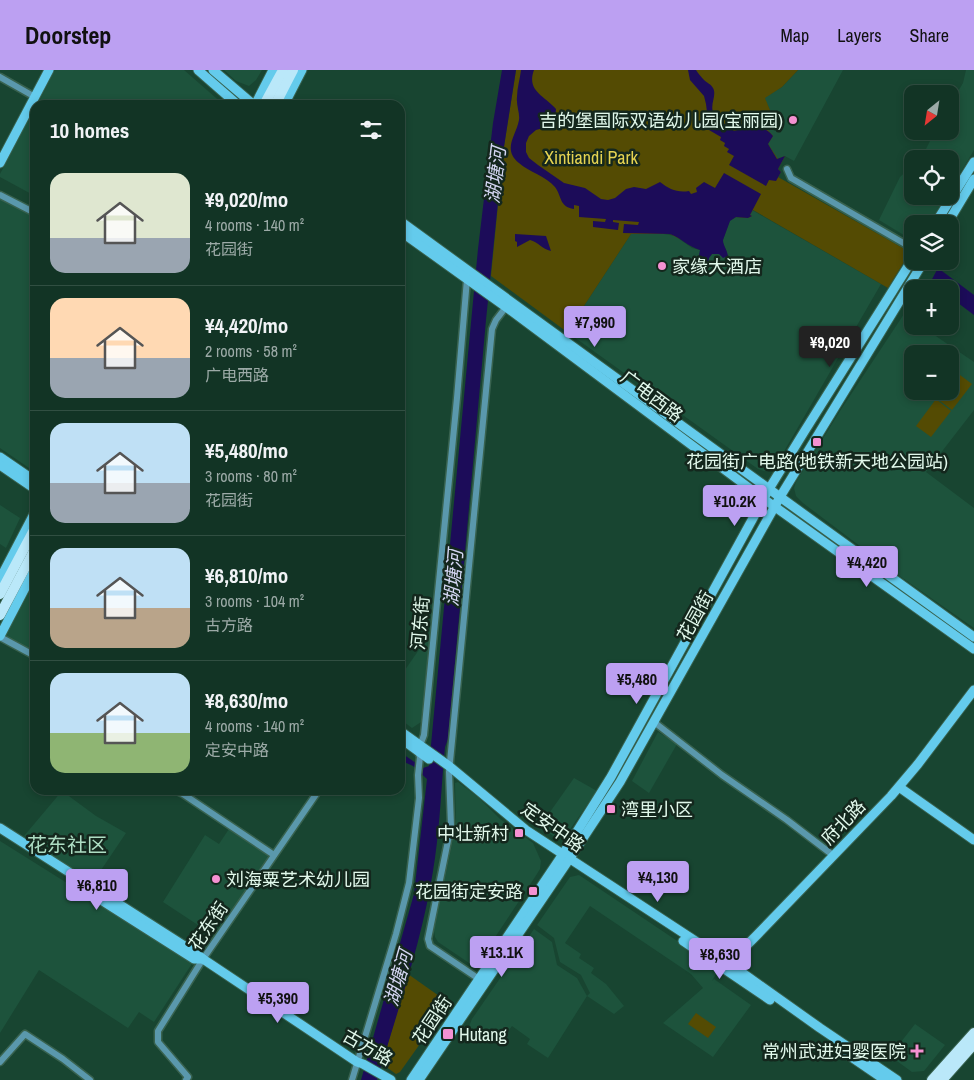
<!DOCTYPE html>
<html lang="en">
<head>
<meta charset="utf-8">
<style>
	:root { --surface:#123425; --page:#1f3f32; --text:#f1f3f6; --muted:#9caaa7; --line:#314f42; --accent:#bca0f2 }
	body { margin:0; font-family:"Archivo Narrow","Noto Sans SC",sans-serif; background:var(--page); color:var(--text); height:100vh; display:flex; flex-direction:column; font-size:19px; white-space:nowrap }
	* { box-sizing:border-box; margin:0 }
	p { font-size:16px; color:var(--muted) }
	.icon { flex:none; width:28px; height:28px; fill:none; stroke:currentColor; stroke-width:2; stroke-linecap:round; stroke-linejoin:round }
	.map { position:relative; flex:1; overflow:hidden }
	.drawer { position:absolute; left:30px; top:30px; width:375px; height:695px; display:flex; flex-direction:column; background:var(--surface); border-radius:15px; box-shadow:0 2px 8px #0003,0 0 0 1px var(--line) }
	.drawer>* { flex:none }
	.needle { width:32px; rotate:210deg }
	.fabs { position:absolute; left:904px; top:15px; display:grid; gap:10px }
	.fabs a { display:grid; place-items:center; width:55px; height:55px; border-radius:10px; background:var(--surface); box-shadow:0 2px 8px #0003,0 0 0 1px var(--line); font-size:25px }
	.price { position:absolute; translate:-50% -42px; padding:0 11px; border-radius:5px; background:var(--accent); color:#111; font-size:16px; line-height:32px; filter:drop-shadow(0 1px 2px #0008) }
	.price::after { content:''; position:absolute; left:50%; top:30px; width:15px; height:11px; margin-left:-8px; background:inherit; clip-path:polygon(0 0,100% 0,50% 100%) }
	.price.active { background:#222; color:#fff }
	ul { padding:0; list-style:none }
	li { display:flex; align-items:center; gap:15px; height:125px; padding:0 20px }
	li+li { border-top:1px solid var(--line) }
	li span { display:grid; place-items:center; flex:none; width:140px; height:100px; border-radius:15px; color:#555 }
	li>.icon { margin-inline-start:auto }
	span .icon { width:60px; height:60px; fill:#fffc; stroke-width:1 }
	li b { font-size:21px }
	h2 { display:flex; justify-content:space-between; align-items:center; height:60px; padding:0 20px; font-size:21px }
	header { display:flex; align-items:center; gap:30px; box-sizing:border-box; height:70px; padding:0 25px; background:var(--accent); color:#111 }
	header strong { font-size:24px }
	nav { display:flex; gap:28px; margin-inline-start:auto; font-size:18px }
	.map>svg:first-child { display:block }
	.built { fill:#1d533c; fill-rule:evenodd }
	.green { fill:#544b03 }
	.water { fill:#1c0c59 }
	.lines { fill:none; stroke-linecap:round; stroke-linejoin:round }
	.street-casing { stroke:#38624f; stroke-width:9 }
	.secondary-casing { stroke:#38624f; stroke-width:11 }
	.primary-casing { stroke:#38624f; stroke-width:12 }
	.street { stroke:#5a98ac; stroke-width:6 }
	.secondary { stroke:#64cbec; stroke-width:9 }
	.primary { stroke:#bae8f9; stroke-width:10 }
	.poi-dot { fill:#f591d2; stroke:#14271d; stroke-width:2 }
	.labels { text-anchor:middle; dominant-baseline:central; stroke-width:5; stroke-linejoin:round; paint-order:stroke }
	.poi-label { font-size:18px; fill:#e1f8eb; stroke:#14271d; text-anchor:end }
	.park-label { font-size:18px; fill:#e5d351; stroke:#14271d }
	.street-label { font-size:18px; fill:#e1f8eb; stroke:#14271d }
	.water-label { font-size:19px; font-style:italic; fill:#d4d6f2; stroke:#14271d }
	.quarter-label { font-size:20px; fill:#adddc3; stroke:#14271d }
</style>
</head>
<body>
<header>
<strong>Doorstep</strong>
<nav><a>Map</a><a>Layers</a><a>Share</a></nav>
</header>
<div class="map">
<svg width="974" height="1010" viewBox="0 0 974 1010">
	<rect width="100%" height="100%" fill="#184531"/>
	<g class="built">
		<polygon points="55,0 184,0 224,35 37,35"/>
		<polygon points="224,0 262,0 256,10 249,16 236,11"/>
		<polygon points="798,0 843,0 794,91 785,86 778,90 768,74 768,60 770,40 764,28 782,17"/>
		<polygon points="966,0 974,0 974,80 950,120 950,89 921,89 935,61 950,61 950,35 963,13"/>
		<polygon points="35,38 35,126 0,107 0,104"/>
		<polygon points="912,96 912,126 946,126 929,154 912,154 912,170 879,150 900,107"/>
		<polygon points="0,129 35,147 35,402 0,378"/>
		<polygon points="752,140 881,214 775,397 769,401 764,401 758,399 567,262 631,164 664,164 675,166 692,178 700,180 699,190 708,193 709,188 712,184 717,183 722,185 727,182 723,173 723,170 730,150 736,147 748,148"/>
		<path d="M904,244L912,251V256H921L974,292V340L926,402L974,438V558L901,507L803,433L796,426L794,418L796,412L840,341ZM912,284H950V321H912Z"/>
		<polygon points="0,435 20,448 6,478 0,474"/>
		<polygon points="35,512 35,582 5,566"/>
		<polygon points="430,564 421,652 412,658 400,649 400,607"/>
		<polygon points="658,662 677,674 649,723 632,711"/>
		<polygon points="574,708 597,721 566,765 562,767 556,768 538,755 550,742"/>
		<polygon points="458,712 478,727 500,749 533,773 541,791 540,799 535,807 478,893 475,895 472,895 438,872 435,867 434,861 456,755 455,713"/>
		<polygon points="62,721 96,746 126,763 93,812 24,766"/>
		<polygon points="229,759 270,786 231,843 220,836 204,859 163,832 205,765 219,774"/>
		<polygon points="0,771 193,892 154,952 139,942 128,958 39,900 0,963"/>
		<polygon points="579,805 719,899 712,911 714,909 751,935 713,987 663,953 703,918 691,904 590,836 565,873 581,884 579,888 594,898 591,903 606,914 624,936 614,944 587,926 548,988 527,974 530,969 512,956 503,968 491,959 485,973 465,966 472,949 534,859 552,872 557,895 577,908 587,926 590,923 581,905 560,892 554,868 537,855 570,807"/>
		<polygon points="915,954 945,975 924,1001 912,1002 890,986"/>
	</g>
	<g class="green">
		<polygon points="516,0 798,0 782,17 765,28 770,40 768,60 773,66 768,74 778,89 785,86 778,99 781,102 778,107 910,182 888,218 753,140 750,145 752,146 748,148 736,147 680,169 670,164 631,164 567,262 491,206 503,83"/>
		<polygon points="956,302 972,314 952,340 936,328 942,321 950,321 950,310"/>
		<polygon points="936,329 951,341 931,367 916,356"/>
		<polygon points="408,904 449,933 400,1002 396,1004 382,994"/>
		<polygon points="696,943 716,957 708,968 688,954"/>
	</g>
	<g class="water">
		<path d="M502,0H516L503,83L486,250L448,669L445,677C441,718 440,760 433,801C422,871 397,942 377,1010H361L414,824L427,709L413,696L400,690V682L423,698L429,696L478,179L493,53Z"/>
		<path d="M521,0H534C526,21 545,26 556,39L555,48L552,54L547,57L536,60L529,66L526,73V82L529,88L538,95L564,113L585,118L601,129L608,130L615,128L626,119L634,117L646,119L660,112C669,119 677,123 689,121L691,124L697,122L696,118L704,112L715,118L724,103L761,124L750,145L752,146L748,148L736,147L730,151L723,170C723,175 727,180 728,186L723,188L719,184H712L709,188L708,193L701,195L699,186L700,180C689,177 681,168 670,164L623,163L624,154L638,155L639,152L613,150V152L619,153L618,160L593,157V151L605,152L606,149L579,147V136L574,135V139C559,137 562,126 555,117C546,106 529,102 519,93C502,79 516,66 519,50C520,43 516,35 517,27C517,18 520,9 521,0Z"/>
		<path d="M688,0H696C698,3 701,7 704,10C707,13 711,14 713,18C717,25 710,34 713,42C715,48 729,57 734,61C750,58 761,52 773,66L768,74L777,89L785,86L778,99L781,102L776,111L769,110L766,116L729,95L734,86L727,82L729,79L724,76L725,73L720,70L721,67L709,60L712,55L703,51L707,42L706,34L704,26L690,10Z"/>
		<path d="M515,164L546,166L551,181C542,179 538,172 530,170L517,177V172L515,171Z"/>
		<polygon points="938,198 974,225 974,245 950,227 950,219 939,219 930,213"/>
	</g>
	<g class="lines">
		<g class="street-casing">
			<g id="street">
				<polyline points="0,7 35,27"/>
				<polyline points="787,99 791,108 912,178"/>
				<polyline points="0,125 35,143"/>
				<polyline points="0,567 35,586"/>
				<polyline points="654,652 722,705 787,750 834,786"/>
				<polyline points="175,720 183,724 274,785"/>
				<polyline points="479,909 430,876 428,869 451,756 449,702 492,259 496,250 506,237"/>
				<polyline points="0,992 25,964 63,989 90,1010"/>
				<polyline points="186,1010 188,1007 158,972 158,961 203,889 319,720"/>
				<polyline points="352,1010 396,864 409,813 419,728 418,705 420,687 418,681 424,665 457,328 467,209"/>
			</g>
		</g>
		<g class="secondary-casing">
			<g id="secondary">
				<polyline points="198,0 238,35"/>
				<polyline points="213,0 254,35"/>
				<polyline points="255,35 273,0"/>
				<polyline points="284,35 302,0"/>
				<polyline points="0,93 49,0"/>
				<polyline points="400,151 769,419 780,427 974,567"/>
				<polyline points="935,154 974,92"/>
				<polyline points="947,154 974,109"/>
				<polyline points="400,161 506,237 764,429 974,579"/>
				<polyline points="0,387 35,411"/>
				<polyline points="0,395 35,419"/>
				<polyline points="0,509 35,442"/>
				<polyline points="0,566 35,499"/>
				<polyline points="400,661 449,696 526,760 723,889 820,958 897,1010"/>
				<polyline points="403,670 429,689"/>
				<polyline points="899,717 974,770"/>
				<polyline points="0,758 197,884 203,889 357,992 363,994 391,1010"/>
				<polyline points="101,830 194,889 203,889"/>
				<polyline points="683,871 770,930"/>
				<polyline points="729,899 741,881 756,866 891,726 918,694 974,620"/>
				<polyline points="844,982 885,1010"/>
				<polyline points="411,1010 563,784 611,707 769,419 804,362 912,190"/>
				<polyline points="419,1010 566,794 620,712 780,427 924,191"/>
			</g>
		</g>
		<g class="primary-casing">
			<g id="primary">
				<polyline points="264,35 283,0"/>
				<polyline points="275,35 293,0"/>
				<polyline points="0,524 35,458"/>
				<polyline points="0,545 35,479"/>
				<polyline points="932,1010 974,963"/>
				<polyline points="942,1010 974,974"/>
			</g>
		</g>
		<use href="#street" class="street"/>
		<use href="#secondary" class="secondary"/>
		<use href="#primary" class="primary"/>
	</g>
	<g class="poi-dot">
		<circle cx="793" cy="50" r="5"/>
		<circle cx="662" cy="196" r="5"/>
		<rect x="812" y="367" width="10" height="10" rx="2.5"/>
		<rect x="606" y="734" width="10" height="10" rx="2.5"/>
		<rect x="514" y="758" width="10" height="10" rx="2.5"/>
		<circle cx="216" cy="809" r="5"/>
		<rect x="528" y="816" width="10" height="10" rx="2.5"/>
		<rect x="442" y="958" width="12" height="12" rx="2.5"/>
		<path d="M914.5 973.5h5v5h5v5h-5v5h-5v-5h-5v-5h5z"/>
	</g>
	<g class="labels">
		<g class="poi-label">
			<text x="783" y="50">吉的堡国际双语幼儿园(宝丽园)</text>
			<text x="672" y="196" text-anchor="start">家缘大酒店</text>
			<text x="817" y="391" text-anchor="middle">花园街广电路(地铁新天地公园站)</text>
			<text x="621" y="739" text-anchor="start">湾里小区</text>
			<text x="509" y="763">中壮新村</text>
			<text x="226" y="809" text-anchor="start">刘海粟艺术幼儿园</text>
			<text x="523" y="821">花园街定安路</text>
			<text x="459" y="964" text-anchor="start">Hutang</text>
			<text x="906" y="981">常州武进妇婴医院</text>
		</g>
		<g class="park-label">
			<text x="591" y="87">Xintiandi Park</text>
		</g>
		<g class="street-label">
			<text transform="translate(652 326) rotate(37)">广电西路</text>
			<text transform="translate(695 546) rotate(-61)">花园街</text>
			<text transform="translate(420 553) rotate(-85)">河东街</text>
			<text transform="translate(843 752) rotate(-46)">府北路</text>
			<text transform="translate(553 757) rotate(35)">定安中路</text>
			<text transform="translate(208 856) rotate(-56)">花东街</text>
			<text transform="translate(432 950) rotate(-56)">花园街</text>
			<text transform="translate(368 977) rotate(30)">古方路</text>
		</g>
		<g class="water-label">
			<text transform="translate(495 105) rotate(-83)">湖塘河</text>
			<text transform="translate(453 508) rotate(-85)">湖塘河</text>
			<text transform="translate(398 908) rotate(-74)">湖塘河</text>
		</g>
		<g class="quarter-label">
			<text x="67" y="774">花东社区</text>
		</g>
	</g>
</svg>
<div class="fabs">
<a><svg class="needle" viewBox="-14 -14 28 28"><path d="M0-13l5 13h-10z" fill="#e53935"/><path d="M0 13l5-13h-10z" fill="#9caaa7"/></svg></a>
<a><svg class="icon" aria-label="locate" viewBox="0 0 24 24"><circle cx="12" cy="12" r="6"/><path d="M12 2v4M12 18v4M2 12h4M18 12h4"/></svg></a>
<a><svg class="icon" aria-label="layers" viewBox="0 0 24 24"><path d="M12 4l9 5-9 5-9-5zM3 14l9 5 9-5"/></svg></a>
<a>+</a>
<a>−</a>
</div>
<b class="price" style="left:595px;top:278px">¥7,990</b>
<b class="price active" style="left:830px;top:298px">¥9,020</b>
<b class="price" style="left:735px;top:457px">¥10.2K</b>
<b class="price" style="left:867px;top:518px">¥4,420</b>
<b class="price" style="left:637px;top:635px">¥5,480</b>
<b class="price" style="left:658px;top:833px">¥4,130</b>
<b class="price" style="left:97px;top:841px">¥6,810</b>
<b class="price" style="left:502px;top:908px">¥13.1K</b>
<b class="price" style="left:720px;top:910px">¥8,630</b>
<b class="price" style="left:278px;top:954px">¥5,390</b>
<section class="drawer">
<h2>10 homes<svg class="icon" aria-label="filters" viewBox="0 0 24 24"><path d="M4 7h16M4 17h16"/><circle cx="9" cy="7" r="2"/><circle cx="15" cy="17" r="2"/></svg></h2>
<ul>
<li><span style="background:linear-gradient(#dfe7d0 65%,#9aa5b1 0)"><svg class="icon" aria-label="home" viewBox="0 0 24 24"><path d="M3 11l9-7 9 7M6 9v11h12V9"/></svg></span><div><b>¥9,020/mo</b><p>4 rooms · 140 m²</p><p>花园街</p></div></li>
<li><span style="background:linear-gradient(#ffd9b3 60%,#9aa5b1 0)"><svg class="icon" aria-label="home" viewBox="0 0 24 24"><path d="M3 11l9-7 9 7M6 9v11h12V9"/></svg></span><div><b>¥4,420/mo</b><p>2 rooms · 58 m²</p><p>广电西路</p></div></li>
<li><span style="background:linear-gradient(#bfe0f5 60%,#9aa5b1 0)"><svg class="icon" aria-label="home" viewBox="0 0 24 24"><path d="M3 11l9-7 9 7M6 9v11h12V9"/></svg></span><div><b>¥5,480/mo</b><p>3 rooms · 80 m²</p><p>花园街</p></div></li>
<li><span style="background:linear-gradient(#bfe0f5 60%,#b9a48a 0)"><svg class="icon" aria-label="home" viewBox="0 0 24 24"><path d="M3 11l9-7 9 7M6 9v11h12V9"/></svg></span><div><b>¥6,810/mo</b><p>3 rooms · 104 m²</p><p>古方路</p></div></li>
<li><span style="background:linear-gradient(#bfe0f5 60%,#8fb573 0)"><svg class="icon" aria-label="home" viewBox="0 0 24 24"><path d="M3 11l9-7 9 7M6 9v11h12V9"/></svg></span><div><b>¥8,630/mo</b><p>4 rooms · 140 m²</p><p>定安中路</p></div></li>
</ul>
</section>
</div>
</body>
</html>
